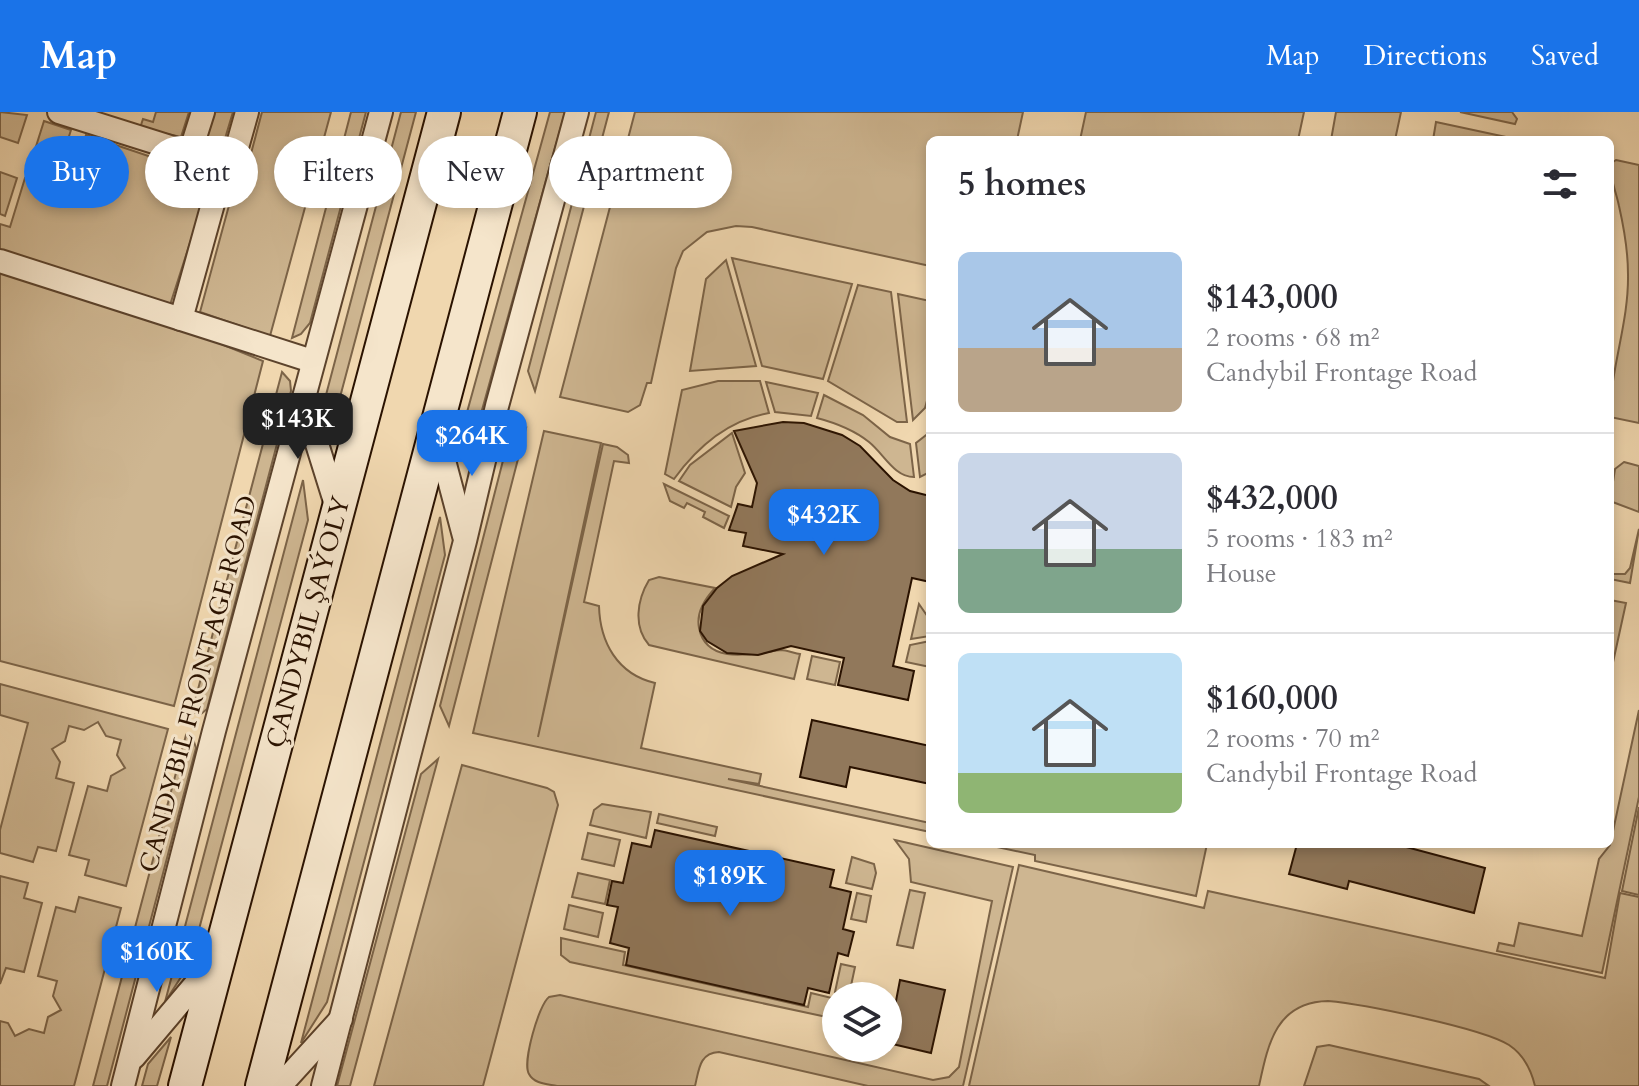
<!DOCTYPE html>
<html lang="en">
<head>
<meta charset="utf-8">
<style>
	:root { --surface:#fff; --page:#f7f7f7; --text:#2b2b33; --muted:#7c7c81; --line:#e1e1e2; --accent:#1a73e8 }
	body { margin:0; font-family:Cardo,serif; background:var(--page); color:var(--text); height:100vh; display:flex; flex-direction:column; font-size:30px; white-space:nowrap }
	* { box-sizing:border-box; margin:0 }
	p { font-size:26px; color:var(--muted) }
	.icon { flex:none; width:44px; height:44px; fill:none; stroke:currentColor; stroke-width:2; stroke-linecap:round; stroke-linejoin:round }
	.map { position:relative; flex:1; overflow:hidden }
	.details { position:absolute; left:926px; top:24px; width:688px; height:712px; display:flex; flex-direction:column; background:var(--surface); border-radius:12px; box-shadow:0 4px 12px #0003 }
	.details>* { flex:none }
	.guide { position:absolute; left:24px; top:24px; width:760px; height:72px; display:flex; gap:16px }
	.controls { position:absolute; left:822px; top:870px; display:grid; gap:16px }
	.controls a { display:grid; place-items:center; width:80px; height:80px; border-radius:50%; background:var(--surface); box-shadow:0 4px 12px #0003; font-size:40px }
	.price { position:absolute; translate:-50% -68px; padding:0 18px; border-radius:16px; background:var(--accent); color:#fff; font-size:26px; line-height:52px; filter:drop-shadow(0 2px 4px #0008) }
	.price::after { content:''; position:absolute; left:50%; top:48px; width:24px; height:18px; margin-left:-12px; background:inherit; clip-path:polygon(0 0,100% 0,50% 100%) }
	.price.current { background:#222; color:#fff }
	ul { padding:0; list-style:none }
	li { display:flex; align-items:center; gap:24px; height:200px; padding:0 32px }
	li+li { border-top:2px solid var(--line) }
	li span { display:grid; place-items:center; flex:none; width:224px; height:160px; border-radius:12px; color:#555 }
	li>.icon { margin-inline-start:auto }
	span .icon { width:96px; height:96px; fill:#fffc; stroke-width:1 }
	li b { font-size:34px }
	h2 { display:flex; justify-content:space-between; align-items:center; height:96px; padding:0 32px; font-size:34px }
	.chip { padding:0 28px; border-radius:36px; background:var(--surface); box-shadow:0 4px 12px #0003; font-size:28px; line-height:72px }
	.chip.current { background:var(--accent); color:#fff }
	header { display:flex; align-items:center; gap:48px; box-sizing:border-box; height:112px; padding:0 40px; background:var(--accent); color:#fff }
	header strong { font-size:38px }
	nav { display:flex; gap:44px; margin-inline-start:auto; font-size:28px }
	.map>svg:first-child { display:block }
	.green { fill:#ceb691; stroke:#7c6448; stroke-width:2 }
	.building { fill:#91785b; stroke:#2a1200; stroke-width:2 }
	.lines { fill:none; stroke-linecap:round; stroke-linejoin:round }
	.street-casing { stroke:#5c432c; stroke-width:26 }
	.secondary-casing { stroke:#2a1200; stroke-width:36 }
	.street { stroke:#f5e5cb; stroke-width:22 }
	.secondary { stroke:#f5e5cb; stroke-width:32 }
	.labels { text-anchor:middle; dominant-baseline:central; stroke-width:6; stroke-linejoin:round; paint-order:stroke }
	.street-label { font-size:26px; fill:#2a1200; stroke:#f5e5cb }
</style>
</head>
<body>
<header>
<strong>Map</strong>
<nav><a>Map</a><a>Directions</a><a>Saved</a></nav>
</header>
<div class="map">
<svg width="1639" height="974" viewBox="0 0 1639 974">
	<rect width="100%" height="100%" fill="#f0d7af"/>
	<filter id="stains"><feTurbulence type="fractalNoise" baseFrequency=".0025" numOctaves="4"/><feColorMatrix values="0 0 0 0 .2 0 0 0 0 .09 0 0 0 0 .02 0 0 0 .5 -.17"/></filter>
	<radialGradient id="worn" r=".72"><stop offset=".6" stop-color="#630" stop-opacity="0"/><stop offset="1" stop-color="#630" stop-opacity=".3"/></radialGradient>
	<g class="green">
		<polygon points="0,0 27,3 18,31 0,25"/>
		<polygon points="156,0 189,0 181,25 140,16 143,7 153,10"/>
		<polygon points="215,0 233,0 224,30 207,25"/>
		<polygon points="262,0 331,0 270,224 200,200 231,86 239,87"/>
		<polygon points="351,0 366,0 310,211 301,222 292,226"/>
		<polygon points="401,0 416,0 327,334 322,298"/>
		<polygon points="550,0 565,0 467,352 461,322"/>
		<polygon points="596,0 609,0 535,279 528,259"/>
		<polygon points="635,0 1023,0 1017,28 930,28 930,154 752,115 736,114 707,120 683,139 676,156 651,271 647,271 640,293 628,300 560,285"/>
		<polygon points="1086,0 1304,0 1298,28 1080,28"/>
		<polygon points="1336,0 1401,0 1395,28 1331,28"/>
		<polygon points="1460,0 1512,0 1517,7 1515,12"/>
		<polygon points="44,9 71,18 59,56 32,47"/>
		<polygon points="1436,10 1520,28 1433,28"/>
		<polygon points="86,23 208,64 209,72 170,193 0,138 0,112 10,115 25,66 68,80"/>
		<path d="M1616,48L1639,53V311L1610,305C1610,257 1629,211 1628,162C1628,140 1624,116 1619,94C1616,79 1610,67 1610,52Z"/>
		<polygon points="0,60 17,66 5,104 0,102"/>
		<polygon points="732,146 852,172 823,267 762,254"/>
		<polygon points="726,148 756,254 690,259 706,167"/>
		<polygon points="0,160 199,223 263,249 174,594 0,549"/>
		<polygon points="858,173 891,180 907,310 897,310 828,269"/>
		<polygon points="898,182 930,189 928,285 925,296 913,308"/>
		<polygon points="282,260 290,269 291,279 207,597 201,602 192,600"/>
		<path d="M718,269H760L769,301C728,308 698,334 674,367L665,362L682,278Z"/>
		<polygon points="766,270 818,281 811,304 775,300"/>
		<path d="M824,283L863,303L890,325L910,332L914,365C894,365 884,342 869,330C854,318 836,311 817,306Z"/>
		<polygon points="526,316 449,614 440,594 507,333 518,318"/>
		<path d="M544,319L601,331L538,625L603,332L617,335L628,343L629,351L614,349L584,490L599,494C600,530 617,562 655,571L641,636L761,662L759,672L728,667L930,711V720L473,621Z"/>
		<polygon points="930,320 930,360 920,365 916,331"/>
		<polygon points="732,321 745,361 736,375 731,395 679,369 690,353"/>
		<polygon points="1624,350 1639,354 1639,400 1610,389 1615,357"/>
		<polygon points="303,368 308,408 190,851 165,890"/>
		<polygon points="664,372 729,404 724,416 703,405 705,400 687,391 684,396 670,389"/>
		<polygon points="440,405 445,443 327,890 301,931"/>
		<polygon points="1639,417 1630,471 1610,467 1610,462 1625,462 1630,456"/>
		<path d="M659,465L715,476C705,487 696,500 699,516C707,555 756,541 781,538C786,538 794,541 800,542L794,567L649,533C633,515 637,488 649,468Z"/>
		<polygon points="1610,488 1626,491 1610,564"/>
		<polygon points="919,492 930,508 930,524 911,527"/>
		<polygon points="930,529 930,555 906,550 910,533"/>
		<polygon points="812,544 840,550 835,573 807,567"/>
		<polygon points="0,572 168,617 126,774 85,763 89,748 69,743 88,674 107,679 111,664 125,656 117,643 121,628 106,624 98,610 84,618 69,614 65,629 52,637 60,650 56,666 74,671 56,739 38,735 33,750 0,741 0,718 28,611 0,603"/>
		<polygon points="1639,598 1639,685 1602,861 1497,839 1499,831 1514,834 1519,811 1582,824 1599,747 1610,733"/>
		<polygon points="186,623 193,627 196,636 107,974 93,974"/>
		<polygon points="438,647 350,974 337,974 421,662"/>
		<polygon points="462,653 547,676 554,680 558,693 483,974 374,974"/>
		<polygon points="602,692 651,700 646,726 590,713 594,698"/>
		<polygon points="1639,695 1639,783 1622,779"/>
		<polygon points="659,702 717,715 715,724 657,711"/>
		<polygon points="588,721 620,728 614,754 582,747"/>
		<path d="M895,728L1013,755L963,974H868L719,940C699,941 699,958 695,974H557C548,972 534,972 529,962C522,951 539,892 549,885L560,883L933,968L949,965L959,955L992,789L911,770L909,747Z"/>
		<polygon points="983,732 1207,732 1196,784 1035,749 1035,743"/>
		<polygon points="852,745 874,752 876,761 872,777 846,771"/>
		<path d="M1019,753L1204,796L1208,779L1605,866L1620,781L1639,785V974H1535C1531,957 1524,943 1509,933C1482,916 1363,892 1328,889C1276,890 1268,932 1259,974H969Z"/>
		<polygon points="578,761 610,768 605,792 572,785"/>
		<polygon points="0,764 28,771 24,786 42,791 24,860 6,856 0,872"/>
		<polygon points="910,778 925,781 913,836 897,833"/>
		<polygon points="857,781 871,784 866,810 851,807"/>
		<polygon points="79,785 121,796 74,974 0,974 0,909 8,911 15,924 29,917 44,921 48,905 61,898 53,884 57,869 38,864 56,795 75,800"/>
		<polygon points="569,793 603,801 598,825 564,817"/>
		<polygon points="561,826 625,840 623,853 808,895 811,881 836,887 836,907 570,850 561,843"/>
		<polygon points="841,852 855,855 849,883 835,880"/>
		<polygon points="171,925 157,974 142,974 148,952"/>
		<polygon points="1329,933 1479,967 1489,974 1304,974 1317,935"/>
	</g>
	<g class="building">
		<polygon points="783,310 804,311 842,323 860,334 893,368 910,379 930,384 930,470 912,466 893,554 914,559 908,588 838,573 844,546 791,534 758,543 727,541 707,529 700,519 703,494 717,476 732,464 783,442 743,434 746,421 729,418 738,392 752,395 757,371 734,319"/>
		<polygon points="812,608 930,634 930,672 850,655 846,675 800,665"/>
		<polygon points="655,718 834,758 830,775 851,780 843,817 854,820 848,844 838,841 829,881 808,876 804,893 626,853 629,836 610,831 618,795 607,793 612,769 623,771 632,731 651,735"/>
		<polygon points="1297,732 1395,732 1485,756 1474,801 1349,769 1347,777 1289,762"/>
		<polygon points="900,868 945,878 931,941 888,931"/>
	</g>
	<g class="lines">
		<g class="street-casing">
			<g id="street">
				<polyline points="59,0 224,52 181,207"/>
				<polyline points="190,41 203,0"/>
				<polyline points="224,52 238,32 247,0"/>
				<polyline points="0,149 312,249"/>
				<polyline points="303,287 338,399"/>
				<polyline points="437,322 464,424"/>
				<polyline points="134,945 215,849"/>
				<polyline points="123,974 214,619 381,0"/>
				<polyline points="280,974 341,907"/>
				<polyline points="323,974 465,429 497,294 577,0"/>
			</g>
		</g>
		<g class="secondary-casing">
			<g id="secondary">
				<polyline points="185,974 444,0"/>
				<polyline points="262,974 520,0"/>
			</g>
		</g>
		<use href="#street" class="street"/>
		<use href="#secondary" class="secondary"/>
	</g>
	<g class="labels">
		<g class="street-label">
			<text transform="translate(308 510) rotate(-75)">ÇANDYBIL ŞAÝOLY</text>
			<text transform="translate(198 572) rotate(-75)">CANDYBIL FRONTAGE ROAD</text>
		</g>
	</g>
	<rect width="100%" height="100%" filter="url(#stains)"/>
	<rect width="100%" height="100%" fill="url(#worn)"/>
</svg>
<div class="controls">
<a><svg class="icon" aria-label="layers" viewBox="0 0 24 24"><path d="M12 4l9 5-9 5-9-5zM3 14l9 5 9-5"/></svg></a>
</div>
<b class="price current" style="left:298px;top:349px">$143K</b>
<b class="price" style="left:472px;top:366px">$264K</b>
<b class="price" style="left:824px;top:445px">$432K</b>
<b class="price" style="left:730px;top:806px">$189K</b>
<b class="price" style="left:157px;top:882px">$160K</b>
<div class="guide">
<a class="chip current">Buy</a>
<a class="chip">Rent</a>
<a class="chip">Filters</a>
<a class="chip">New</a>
<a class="chip">Apartment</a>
</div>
<section class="details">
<h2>5 homes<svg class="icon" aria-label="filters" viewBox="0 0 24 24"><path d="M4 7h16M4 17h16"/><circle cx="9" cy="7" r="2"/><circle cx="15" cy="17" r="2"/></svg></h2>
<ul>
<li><span style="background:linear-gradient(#a9c7e8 60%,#b9a48a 0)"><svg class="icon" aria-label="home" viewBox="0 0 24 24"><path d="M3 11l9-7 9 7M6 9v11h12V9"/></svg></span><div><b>$143,000</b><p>2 rooms · 68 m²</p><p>Candybil Frontage Road</p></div></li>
<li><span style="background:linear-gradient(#c9d6e8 60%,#7fa58c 0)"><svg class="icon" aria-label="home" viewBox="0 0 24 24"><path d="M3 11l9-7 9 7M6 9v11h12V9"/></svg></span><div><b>$432,000</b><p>5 rooms · 183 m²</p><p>House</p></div></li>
<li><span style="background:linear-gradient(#bfe0f5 75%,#8fb573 0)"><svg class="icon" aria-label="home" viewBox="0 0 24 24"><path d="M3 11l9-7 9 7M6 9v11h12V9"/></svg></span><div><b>$160,000</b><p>2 rooms · 70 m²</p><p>Candybil Frontage Road</p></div></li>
</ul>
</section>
</div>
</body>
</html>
